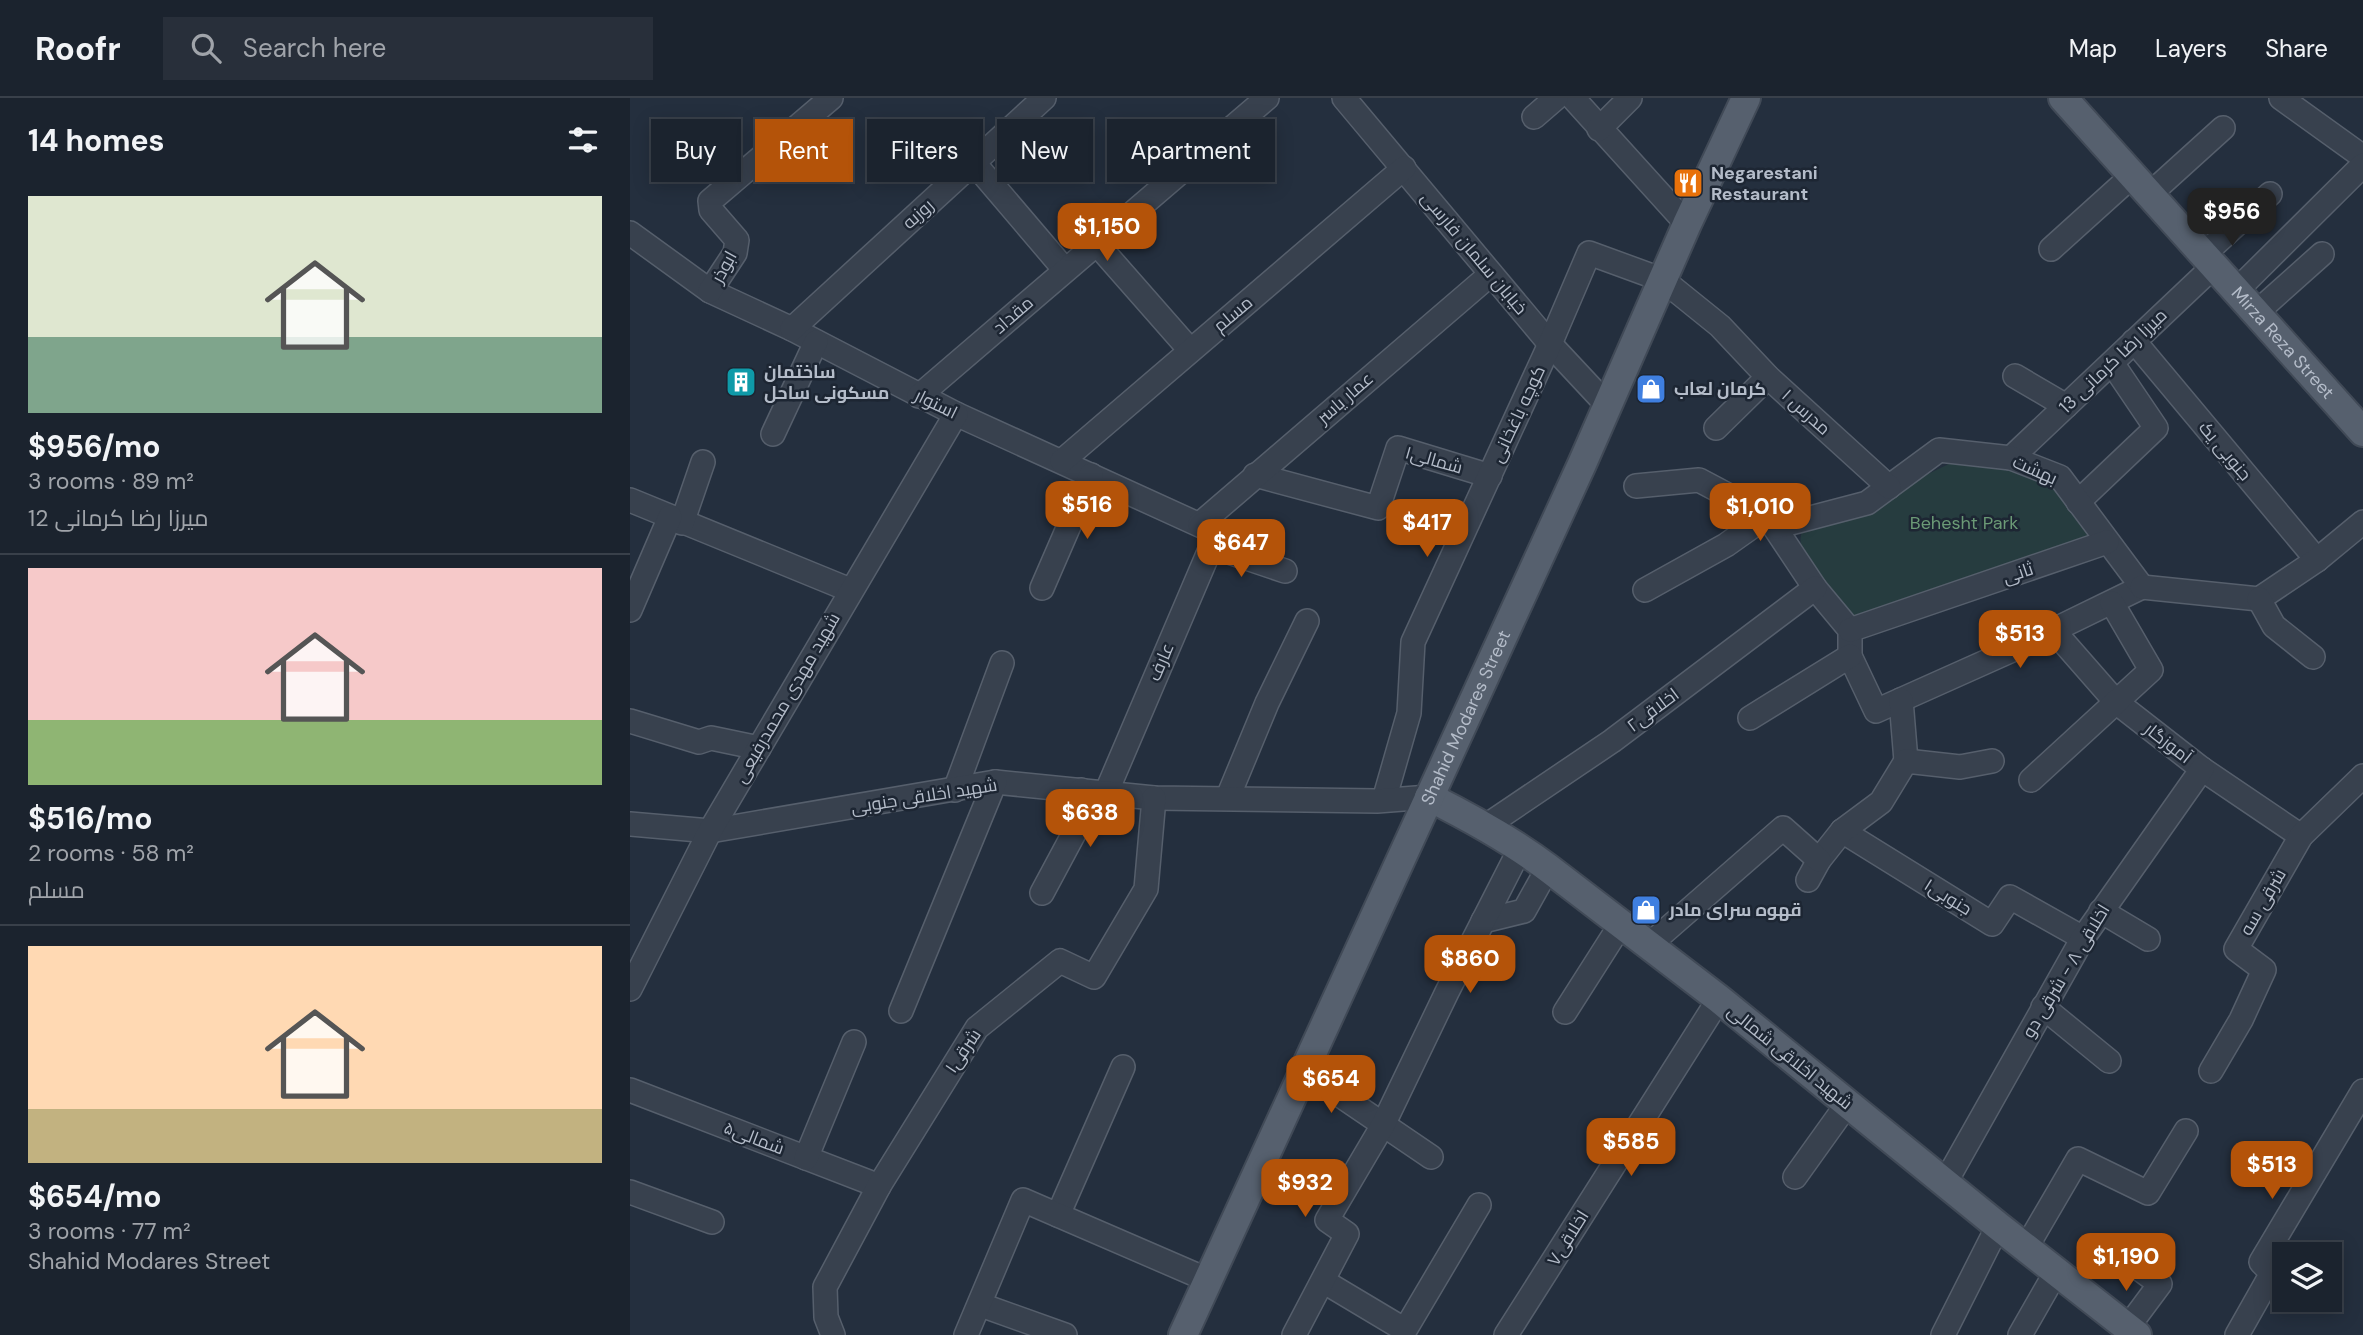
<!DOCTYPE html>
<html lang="en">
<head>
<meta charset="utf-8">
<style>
	:root { --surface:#1b232e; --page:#282f3a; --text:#f1f3f6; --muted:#a0a4aa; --line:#39404a; --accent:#b45309 }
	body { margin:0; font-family:"DM Sans",Cairo,sans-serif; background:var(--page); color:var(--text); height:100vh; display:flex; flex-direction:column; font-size:26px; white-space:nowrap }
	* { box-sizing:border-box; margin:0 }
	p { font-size:23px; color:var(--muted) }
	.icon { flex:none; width:38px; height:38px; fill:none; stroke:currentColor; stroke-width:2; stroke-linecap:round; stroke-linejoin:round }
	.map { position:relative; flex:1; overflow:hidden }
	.drawer { display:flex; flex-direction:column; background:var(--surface); width:630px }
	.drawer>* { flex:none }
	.hud { position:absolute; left:21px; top:21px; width:665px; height:63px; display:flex; gap:14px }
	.buttons { position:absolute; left:1642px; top:1144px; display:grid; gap:14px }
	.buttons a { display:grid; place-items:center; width:70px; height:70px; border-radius:0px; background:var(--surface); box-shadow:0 4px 18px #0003,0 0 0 2px var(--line); font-size:35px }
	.price { position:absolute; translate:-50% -60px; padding:0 16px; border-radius:14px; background:var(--accent); color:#fff; font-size:23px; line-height:46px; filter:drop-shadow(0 2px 4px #0008) }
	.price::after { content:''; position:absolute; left:50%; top:42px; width:21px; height:16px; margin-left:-10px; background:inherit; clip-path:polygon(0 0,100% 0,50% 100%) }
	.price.on { background:#222; color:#fff }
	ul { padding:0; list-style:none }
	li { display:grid; align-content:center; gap:14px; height:371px; padding:0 28px }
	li+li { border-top:2px solid var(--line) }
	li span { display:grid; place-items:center; height:217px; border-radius:0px; color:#555 }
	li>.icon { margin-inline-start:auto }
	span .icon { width:126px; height:126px; fill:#fffc; stroke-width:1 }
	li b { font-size:30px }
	h2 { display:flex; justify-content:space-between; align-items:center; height:84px; padding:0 28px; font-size:30px }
	.pill { padding:0 24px; border-radius:0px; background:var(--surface); box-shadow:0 4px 18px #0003,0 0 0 2px var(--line); font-size:24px; line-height:63px }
	.pill.on { background:var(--accent); color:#fff }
	header { display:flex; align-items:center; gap:42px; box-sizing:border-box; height:98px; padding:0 35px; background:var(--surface); border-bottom:2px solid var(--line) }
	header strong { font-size:33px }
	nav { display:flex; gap:38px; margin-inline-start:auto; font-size:24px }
	.search { width:490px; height:63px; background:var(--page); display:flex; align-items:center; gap:18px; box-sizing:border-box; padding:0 24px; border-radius:0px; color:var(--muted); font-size:26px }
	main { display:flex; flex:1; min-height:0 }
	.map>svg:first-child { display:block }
	.green { fill:#263c3f }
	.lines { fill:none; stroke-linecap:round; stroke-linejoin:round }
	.minor-casing { stroke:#565f6c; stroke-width:26 }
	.major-casing { stroke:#414a57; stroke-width:32 }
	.minor { stroke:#38414e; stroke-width:23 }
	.major { stroke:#56606e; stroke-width:28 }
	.labels { text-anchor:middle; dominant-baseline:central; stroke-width:5; stroke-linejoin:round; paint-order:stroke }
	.poi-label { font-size:18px; font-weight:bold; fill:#b4bcc9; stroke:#1d2633; text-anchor:start }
	.street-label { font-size:18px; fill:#b4bcc9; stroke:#1d2633 }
	.park-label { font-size:18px; fill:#6b9a76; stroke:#1d2633 }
</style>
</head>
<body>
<header>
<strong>Roofr</strong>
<div class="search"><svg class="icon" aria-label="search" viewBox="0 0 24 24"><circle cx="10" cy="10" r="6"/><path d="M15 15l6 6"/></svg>Search here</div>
<nav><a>Map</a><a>Layers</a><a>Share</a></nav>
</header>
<main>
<section class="drawer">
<h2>14 homes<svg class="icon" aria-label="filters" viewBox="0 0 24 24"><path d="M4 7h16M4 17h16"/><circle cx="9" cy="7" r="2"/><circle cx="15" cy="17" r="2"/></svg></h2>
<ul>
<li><span style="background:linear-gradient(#dfe7d0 65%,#7fa58c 0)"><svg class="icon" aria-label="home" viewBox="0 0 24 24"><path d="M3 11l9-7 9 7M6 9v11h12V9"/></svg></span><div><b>$956/mo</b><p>3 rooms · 89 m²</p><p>میرزا رضا کرمانی 12</p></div></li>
<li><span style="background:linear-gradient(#f6c9c9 70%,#8fb573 0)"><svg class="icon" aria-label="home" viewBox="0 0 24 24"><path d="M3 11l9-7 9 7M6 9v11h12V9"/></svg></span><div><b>$516/mo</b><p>2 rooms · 58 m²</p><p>مسلم</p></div></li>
<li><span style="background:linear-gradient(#ffd9b3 75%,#c2b280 0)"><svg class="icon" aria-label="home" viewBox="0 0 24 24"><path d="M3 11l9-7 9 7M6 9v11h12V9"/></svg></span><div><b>$654/mo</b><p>3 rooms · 77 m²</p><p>Shahid Modares Street</p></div></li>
</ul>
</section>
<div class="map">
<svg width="1733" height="1237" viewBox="0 0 1733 1237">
	<rect width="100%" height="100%" fill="#242f3e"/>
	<path class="green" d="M1325,363L1353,364L1422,382L1465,437L1218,526C1214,516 1211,503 1205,495C1191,476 1164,459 1172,433L1259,402L1296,377Z"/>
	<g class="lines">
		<g class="minor-casing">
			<g id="minor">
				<polyline points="714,0 920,246 977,307"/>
				<polyline points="943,0 1057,126"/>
				<polyline points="1651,0 1733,59"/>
				<polyline points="904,19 926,0"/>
				<polyline points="969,31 1000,0"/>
				<polyline points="344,65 435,172"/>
				<polyline points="1520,96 1593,30"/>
				<polyline points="0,135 80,193 162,231 326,316 587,435 476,695"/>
				<polyline points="466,145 560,252"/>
				<polyline points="1421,151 1503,77"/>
				<polyline points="1574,156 1640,96"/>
				<polyline points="1607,192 1733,67"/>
				<polyline points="80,193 105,155 107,142 81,112 80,103 201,0"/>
				<polyline points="1627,214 1692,156"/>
				<polyline points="162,231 414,0"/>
				<polyline points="1504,243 1687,462"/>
				<polyline points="1385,278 1436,308"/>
				<polyline points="289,298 637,0"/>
				<polyline points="1086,330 1138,279"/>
				<polyline points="143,336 186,244"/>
				<polyline points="1381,360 1585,167"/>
				<polyline points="432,363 774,70"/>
				<polyline points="625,377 748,410 768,350 860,378"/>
				<polyline points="1006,388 1069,382 1137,418 1185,490 1220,532 1220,558 1246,613 1389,549 1512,489"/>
				<polyline points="0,402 220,492"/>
				<polyline points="1448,404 1526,330 1482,265"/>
				<polyline points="52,425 73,364"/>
				<polyline points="570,426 861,176"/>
				<polyline points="1146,429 1237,405 1309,352 1381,360 1430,379 1512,489"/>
				<polyline points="581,448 655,473"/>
				<polyline points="1512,489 1629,501 1687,462 1733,424"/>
				<polyline points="412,490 461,377"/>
				<polyline points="1015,492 1096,447 1137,418"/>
				<polyline points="1629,501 1644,528 1683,559"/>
				<polyline points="0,512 40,419"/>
				<polyline points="1220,532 1477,444"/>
				<polyline points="1423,532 1486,604 1572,671 1671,738"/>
				<polyline points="1271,602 1276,663"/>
				<polyline points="1120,620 1220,558"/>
				<polyline points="0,623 69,644 81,640 129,650"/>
				<polyline points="1401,682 1521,572 1482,505"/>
				<polyline points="325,692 372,565"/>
				<polyline points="598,699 637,605 677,523"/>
				<polyline points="754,702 779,615 783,544 920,246 959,155 1033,182 1090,228 1138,279 1259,389"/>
				<polyline points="0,726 80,733 365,684 524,700 747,703 799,699"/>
				<polyline points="856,728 982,643 1185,490"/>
				<polyline points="1212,733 1362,826 1380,799 1453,840"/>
				<polyline points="1178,782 1189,762 1212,733 1251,704 1276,663 1330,669 1362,663"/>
				<polyline points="412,795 449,726 451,692"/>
				<polyline points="1471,813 1518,841"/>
				<polyline points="853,823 894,813 918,770"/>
				<polyline points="1019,847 1153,730 1189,762"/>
				<polyline points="0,891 80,733 326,316"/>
				<polyline points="1413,909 1479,963"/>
				<polyline points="271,913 365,684"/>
				<polyline points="935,914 991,826"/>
				<polyline points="673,972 801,1059"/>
				<polyline points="1581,973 1611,922 1634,872 1606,851 1671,738 1733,678"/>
				<polyline points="0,992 249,1088"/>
				<polyline points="176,1060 224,944"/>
				<polyline points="1165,1079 1218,1005"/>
				<polyline points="1315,1085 1453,840 1572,671"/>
				<polyline points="0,1094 82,1124"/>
				<polyline points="428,1117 493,969"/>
				<polyline points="1396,1150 1448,1061 1518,1095 1556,1033"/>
				<polyline points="1496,1161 1530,1186 1498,1229"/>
				<polyline points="693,1183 775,1232 849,1107"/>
				<polyline points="351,1207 435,1237"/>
				<polyline points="203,1237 196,1219 195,1189 249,1088 347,930 430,863 464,879 516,791 524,700"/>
				<polyline points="336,1237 393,1102 578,1182"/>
				<polyline points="664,1237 717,1136 697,1122 753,1027 817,894 891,749"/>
				<polyline points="876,1237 1089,901"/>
				<polyline points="1313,1237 1368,1128"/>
				<polyline points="1390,1237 1426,1174"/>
				<polyline points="1607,1237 1642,1175 1631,1164 1733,993"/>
			</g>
		</g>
		<g class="major-casing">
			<g id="major">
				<path id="s1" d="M1433,0L1733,334"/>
				<path d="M799,699C841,720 881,742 918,770L1089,901L1368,1128L1507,1237"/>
				<path id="s2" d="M553,1237L952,366L1057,126L1116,0"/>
			</g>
		</g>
		<use href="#minor" class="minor"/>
		<use href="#major" class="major"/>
	</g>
	<defs>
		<g id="restaurant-square" transform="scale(1.575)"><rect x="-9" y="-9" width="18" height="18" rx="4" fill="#e8710a" stroke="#1d2633"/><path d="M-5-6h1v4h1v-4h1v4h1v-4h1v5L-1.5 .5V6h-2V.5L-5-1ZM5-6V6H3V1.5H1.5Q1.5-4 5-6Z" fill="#fff"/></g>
		<g id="building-square" transform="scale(1.575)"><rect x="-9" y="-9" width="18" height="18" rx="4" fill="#0f9aa8" stroke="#1d2633"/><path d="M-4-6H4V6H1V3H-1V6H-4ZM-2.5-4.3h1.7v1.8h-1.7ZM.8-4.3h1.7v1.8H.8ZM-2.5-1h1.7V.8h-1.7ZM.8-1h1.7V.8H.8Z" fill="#fff"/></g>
		<g id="shop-square" transform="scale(1.575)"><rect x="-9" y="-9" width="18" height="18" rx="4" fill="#3f7fe0" stroke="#1d2633"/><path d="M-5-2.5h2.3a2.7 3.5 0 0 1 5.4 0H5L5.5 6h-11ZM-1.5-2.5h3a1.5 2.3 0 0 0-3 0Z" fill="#fff"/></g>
	</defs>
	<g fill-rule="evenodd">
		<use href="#restaurant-square" x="1058" y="85"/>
		<use href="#building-square" x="111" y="284"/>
		<use href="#shop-square" x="1021" y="291"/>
		<use href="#shop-square" x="1016" y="812"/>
	</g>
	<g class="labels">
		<g class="poi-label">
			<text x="1081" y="75">Negarestani<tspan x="1081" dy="21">Restaurant</tspan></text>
			<text x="134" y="274">ساختمان<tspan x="134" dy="21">مسکونی ساحل</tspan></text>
			<text x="1044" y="291">کرمان لعاب</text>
			<text x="1039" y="812">قهوه سرای مادر</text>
		</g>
		<g class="street-label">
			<text transform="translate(288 116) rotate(-42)">روزبه</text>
			<text transform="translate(844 155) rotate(50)">خیابان سلمان فارسی</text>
			<text transform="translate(94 169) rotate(-61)">ابوذر</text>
			<text transform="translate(603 216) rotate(-40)">مسلم</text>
			<text transform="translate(383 217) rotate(-41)">مقداد</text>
			<text stroke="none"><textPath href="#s1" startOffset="329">Mirza Reza Street</textPath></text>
			<text transform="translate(1483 263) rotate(-44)">میرزا رضا کرمانی 13</text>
			<text transform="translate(715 300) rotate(-41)">عمار یاسر</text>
			<text transform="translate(306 306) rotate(26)">استوار</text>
			<text transform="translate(1176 314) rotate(42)">مدرس ۱</text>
			<text transform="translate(888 316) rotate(-65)">کوچه باغخانی</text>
			<text transform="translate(1595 353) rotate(50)">جنوبی یک</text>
			<text transform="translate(804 362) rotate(16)">شمالی۱</text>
			<text transform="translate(1405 372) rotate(24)">بهشت</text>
			<text transform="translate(1388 475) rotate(-19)">ثانی</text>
			<text transform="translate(531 564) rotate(-67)">عارف</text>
			<text transform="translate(157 600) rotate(-60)">شهید مهدی محمدرفیعی</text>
			<text transform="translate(1023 612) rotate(-37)">اخلاقی۲</text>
			<text stroke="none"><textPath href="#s2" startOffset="679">Shahid Modares Street</textPath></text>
			<text transform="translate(1538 645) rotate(38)">آموزگار</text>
			<text transform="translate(294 698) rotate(-9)">شهید اخلاقی جنوبی</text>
			<text transform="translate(1318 799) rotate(32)">جنوبی۱</text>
			<text transform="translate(1633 804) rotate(-60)">شرقی سه</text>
			<text transform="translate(1436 873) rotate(-59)">اخلاقی ۸ - شرقی دو</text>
			<text transform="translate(333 953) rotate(-56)">شرقی۱</text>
			<text transform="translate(1160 959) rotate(39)">شهید اخلاقی شمالی</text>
			<text transform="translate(124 1040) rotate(21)">شمالی۵</text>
			<text transform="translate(938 1140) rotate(-58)">اخلاقی۷</text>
		</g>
		<g class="park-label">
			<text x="1334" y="425">Behesht Park</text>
		</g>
	</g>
</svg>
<div class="buttons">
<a><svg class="icon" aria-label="layers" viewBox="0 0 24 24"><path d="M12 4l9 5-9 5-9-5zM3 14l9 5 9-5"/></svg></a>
</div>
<b class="price on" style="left:1602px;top:150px">$956</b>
<b class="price" style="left:477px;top:165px">$1,150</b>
<b class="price" style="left:457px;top:443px">$516</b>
<b class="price" style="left:1130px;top:445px">$1,010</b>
<b class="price" style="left:797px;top:461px">$417</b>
<b class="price" style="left:611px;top:481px">$647</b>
<b class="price" style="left:1390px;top:572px">$513</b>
<b class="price" style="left:460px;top:751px">$638</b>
<b class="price" style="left:840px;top:897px">$860</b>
<b class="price" style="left:701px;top:1017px">$654</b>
<b class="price" style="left:1001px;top:1080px">$585</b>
<b class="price" style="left:1642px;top:1103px">$513</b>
<b class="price" style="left:675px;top:1121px">$932</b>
<b class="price" style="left:1496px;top:1195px">$1,190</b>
<div class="hud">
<a class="pill">Buy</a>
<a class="pill on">Rent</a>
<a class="pill">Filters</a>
<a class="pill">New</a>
<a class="pill">Apartment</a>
</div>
</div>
</main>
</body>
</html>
